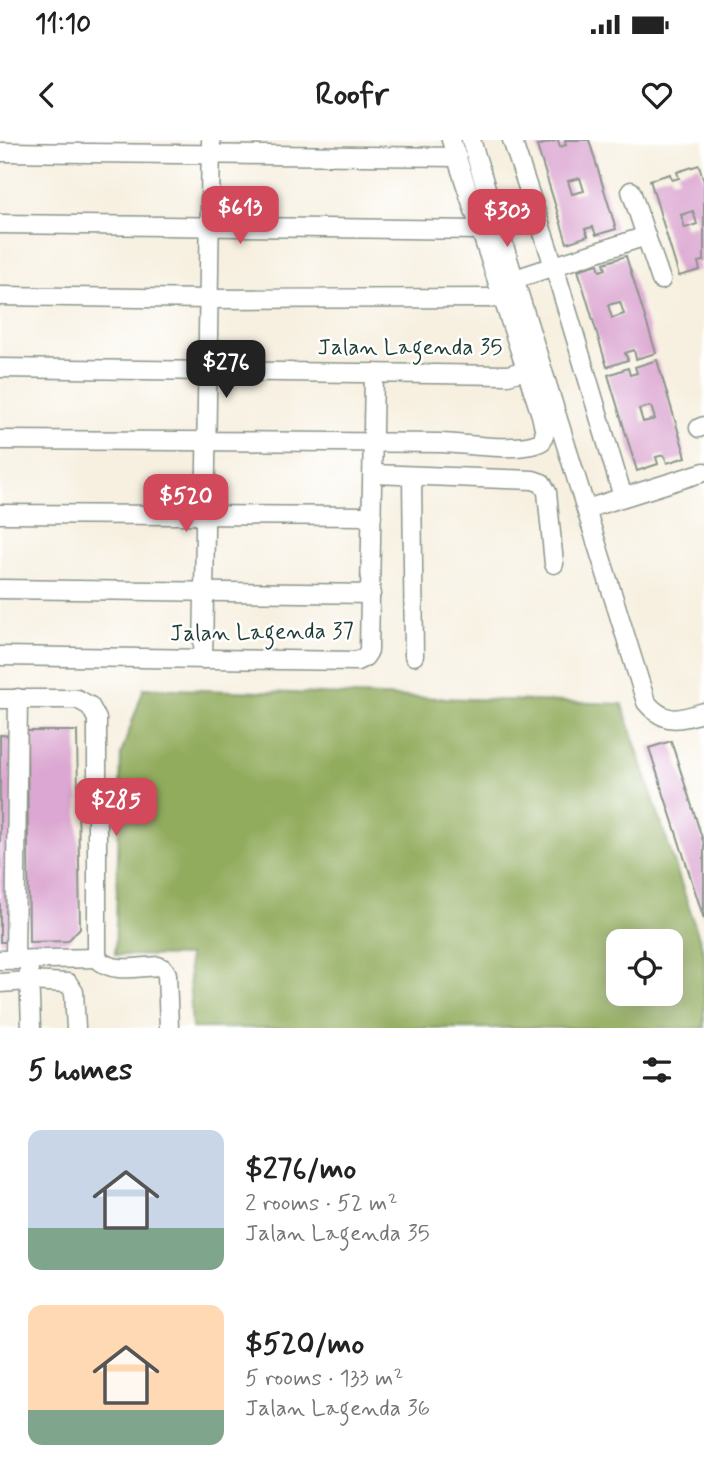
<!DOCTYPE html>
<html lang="en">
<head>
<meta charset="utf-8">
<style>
	:root { --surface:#fff; --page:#f6f6f6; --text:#222; --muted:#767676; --accent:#d1495b }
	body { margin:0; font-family:Mynerve,sans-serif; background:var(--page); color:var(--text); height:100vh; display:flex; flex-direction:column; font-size:26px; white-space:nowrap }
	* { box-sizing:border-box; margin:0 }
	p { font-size:23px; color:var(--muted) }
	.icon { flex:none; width:38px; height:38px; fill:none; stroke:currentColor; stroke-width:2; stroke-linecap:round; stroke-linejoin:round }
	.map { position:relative; height:888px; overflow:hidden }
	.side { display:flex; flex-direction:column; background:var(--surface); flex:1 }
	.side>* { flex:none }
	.tools { position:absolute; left:606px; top:789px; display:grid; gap:14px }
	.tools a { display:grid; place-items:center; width:77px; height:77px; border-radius:14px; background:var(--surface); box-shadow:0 4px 18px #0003; font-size:35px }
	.price { position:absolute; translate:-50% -60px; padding:0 16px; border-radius:14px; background:var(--accent); color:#fff; font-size:23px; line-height:46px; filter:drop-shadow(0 2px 4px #0008) }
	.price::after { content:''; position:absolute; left:50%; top:42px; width:21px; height:16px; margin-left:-10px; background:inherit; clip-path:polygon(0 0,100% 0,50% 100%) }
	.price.on { background:#222; color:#fff }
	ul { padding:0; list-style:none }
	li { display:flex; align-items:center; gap:21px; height:175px; padding:0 28px }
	li span { display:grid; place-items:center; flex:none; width:196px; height:140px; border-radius:14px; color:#555 }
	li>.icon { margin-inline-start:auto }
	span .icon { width:84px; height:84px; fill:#fffc; stroke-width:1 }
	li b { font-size:30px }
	h2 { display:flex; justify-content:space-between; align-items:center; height:84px; padding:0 28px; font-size:30px }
	.status { display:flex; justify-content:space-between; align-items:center; height:49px; padding:0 35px; background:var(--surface); direction:ltr }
	.status svg { height:19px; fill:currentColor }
	header { display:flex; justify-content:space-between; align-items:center; height:91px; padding:0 28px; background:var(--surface); font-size:32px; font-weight:700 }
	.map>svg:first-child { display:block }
	.forest { fill:#92ac5d; stroke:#587448; stroke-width:2; fill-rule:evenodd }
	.building { fill:#dca7d2; fill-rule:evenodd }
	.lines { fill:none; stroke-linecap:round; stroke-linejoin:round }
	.minor-casing { stroke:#8b968a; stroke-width:21 }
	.minor { stroke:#fff; stroke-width:18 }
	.labels { text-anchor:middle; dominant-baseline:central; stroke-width:5; stroke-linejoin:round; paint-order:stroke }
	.street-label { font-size:23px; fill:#1f3d34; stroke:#fff }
</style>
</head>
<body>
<div class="status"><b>11:10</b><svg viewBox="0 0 49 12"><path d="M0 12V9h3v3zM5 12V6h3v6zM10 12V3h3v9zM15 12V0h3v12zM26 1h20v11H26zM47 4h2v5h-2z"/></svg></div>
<header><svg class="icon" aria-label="back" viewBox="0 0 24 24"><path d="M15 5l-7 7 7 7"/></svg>Roofr<svg class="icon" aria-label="heart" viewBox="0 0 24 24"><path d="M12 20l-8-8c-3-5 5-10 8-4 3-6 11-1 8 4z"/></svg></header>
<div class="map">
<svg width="704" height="888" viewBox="0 0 704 888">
	<rect width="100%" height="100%" fill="#fff"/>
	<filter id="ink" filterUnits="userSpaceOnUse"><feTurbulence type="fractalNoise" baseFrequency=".0143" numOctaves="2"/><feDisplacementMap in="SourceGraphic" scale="14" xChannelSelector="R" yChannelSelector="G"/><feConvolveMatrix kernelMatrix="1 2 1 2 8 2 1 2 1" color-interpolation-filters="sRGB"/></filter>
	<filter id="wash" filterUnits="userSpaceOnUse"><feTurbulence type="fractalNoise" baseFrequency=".00686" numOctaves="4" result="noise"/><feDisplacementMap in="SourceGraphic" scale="28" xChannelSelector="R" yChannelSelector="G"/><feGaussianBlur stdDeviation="1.57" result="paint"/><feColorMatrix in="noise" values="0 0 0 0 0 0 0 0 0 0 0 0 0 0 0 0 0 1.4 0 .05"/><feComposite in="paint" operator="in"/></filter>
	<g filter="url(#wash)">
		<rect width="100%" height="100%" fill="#f7f0e0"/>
		<path class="forest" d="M144,548L622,564L704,813V888H192L188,816L115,815L121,614ZM618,802H670V854H618Z"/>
		<g id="blocks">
			<g class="building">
				<path d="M558,0L560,7L566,5L565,0H589L616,89L596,95L593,87L585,89L588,96L567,103L537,6ZM580,38L584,51L572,54L568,41Z"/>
				<path d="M699,25L704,42V121L698,122L700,130L679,136L650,40L670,34L672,40L679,38L677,32ZM693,71L697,84L685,88L681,75Z"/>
				<path d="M626,116L656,213L636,219L634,210L625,213L628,220L607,227L578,130L598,124L600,131L606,129L604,123ZM620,162L624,174L612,178L608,165Z"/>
				<path d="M657,220L686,317L667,323L664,315L656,317L658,324L637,331L608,235L628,228L630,235L637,233L635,227ZM651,266L655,279L643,282L639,269Z"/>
				<polygon points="27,591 77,591 80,788 68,801 29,802"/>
				<polygon points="0,595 13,596 12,802 0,802"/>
				<polygon points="671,601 704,704 704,779 649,608"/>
			</g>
		</g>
	</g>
	<g filter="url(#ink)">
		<use href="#blocks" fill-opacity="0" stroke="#8b968a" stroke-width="2"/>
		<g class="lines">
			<g class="minor-casing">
				<g id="minor">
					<path d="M471,0L646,562C665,585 679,580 704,572"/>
					<polyline points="512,0 554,126 623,357"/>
					<polyline points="0,12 457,17"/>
					<polyline points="631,51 646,96"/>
					<polyline points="0,84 480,90"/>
					<polyline points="515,139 646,96 661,140"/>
					<polyline points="0,156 209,159 502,158"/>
					<polyline points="0,228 508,235 526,230"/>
					<polyline points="699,288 704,286"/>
					<path d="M0,300C147,301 295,301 442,303C467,304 522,313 542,301L545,293L541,275L451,0"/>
					<polyline points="373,334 533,340 542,343 547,352 554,424"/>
					<polyline points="412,336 414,516"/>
					<polyline points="586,369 704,332"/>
					<polyline points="0,374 372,376"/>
					<polyline points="0,449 371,454"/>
					<polyline points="0,516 357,521 365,517 369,511 374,233"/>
					<polyline points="203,519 211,0"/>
					<polyline points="0,559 77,559 90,566 97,579 97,818"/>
					<path d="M97,818C111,834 138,827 158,826L164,829L167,834L169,888"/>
					<polyline points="0,820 97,818"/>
					<polyline points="15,820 18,558"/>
					<polyline points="29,830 31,888"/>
					<polyline points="0,843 29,841 68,843 74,852 76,888"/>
				</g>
			</g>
			<use href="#minor" class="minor"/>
		</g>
	</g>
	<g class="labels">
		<g class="street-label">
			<text x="410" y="208">Jalan Lagenda 35</text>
			<text transform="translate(262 493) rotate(-1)">Jalan Lagenda 37</text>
		</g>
	</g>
</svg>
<div class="tools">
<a><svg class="icon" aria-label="locate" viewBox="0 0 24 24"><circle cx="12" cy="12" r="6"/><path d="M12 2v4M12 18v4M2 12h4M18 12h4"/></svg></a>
</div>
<b class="price" style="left:240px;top:106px">$613</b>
<b class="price" style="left:507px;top:109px">$303</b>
<b class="price on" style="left:226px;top:260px">$276</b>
<b class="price" style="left:186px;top:394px">$520</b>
<b class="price" style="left:116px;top:698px">$285</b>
</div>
<section class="side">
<h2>5 homes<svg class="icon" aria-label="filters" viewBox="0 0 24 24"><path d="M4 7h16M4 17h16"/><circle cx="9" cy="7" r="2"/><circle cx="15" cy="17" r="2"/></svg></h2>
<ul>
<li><span style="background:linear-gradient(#c9d6e8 70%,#7fa58c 0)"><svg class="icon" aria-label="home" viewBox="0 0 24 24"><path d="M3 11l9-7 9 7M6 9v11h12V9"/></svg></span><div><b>$276/mo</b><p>2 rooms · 52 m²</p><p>Jalan Lagenda 35</p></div></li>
<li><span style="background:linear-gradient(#ffd9b3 75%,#7fa58c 0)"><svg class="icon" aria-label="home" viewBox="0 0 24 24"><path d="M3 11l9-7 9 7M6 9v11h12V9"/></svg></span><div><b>$520/mo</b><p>5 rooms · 133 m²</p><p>Jalan Lagenda 36</p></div></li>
</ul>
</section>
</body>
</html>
